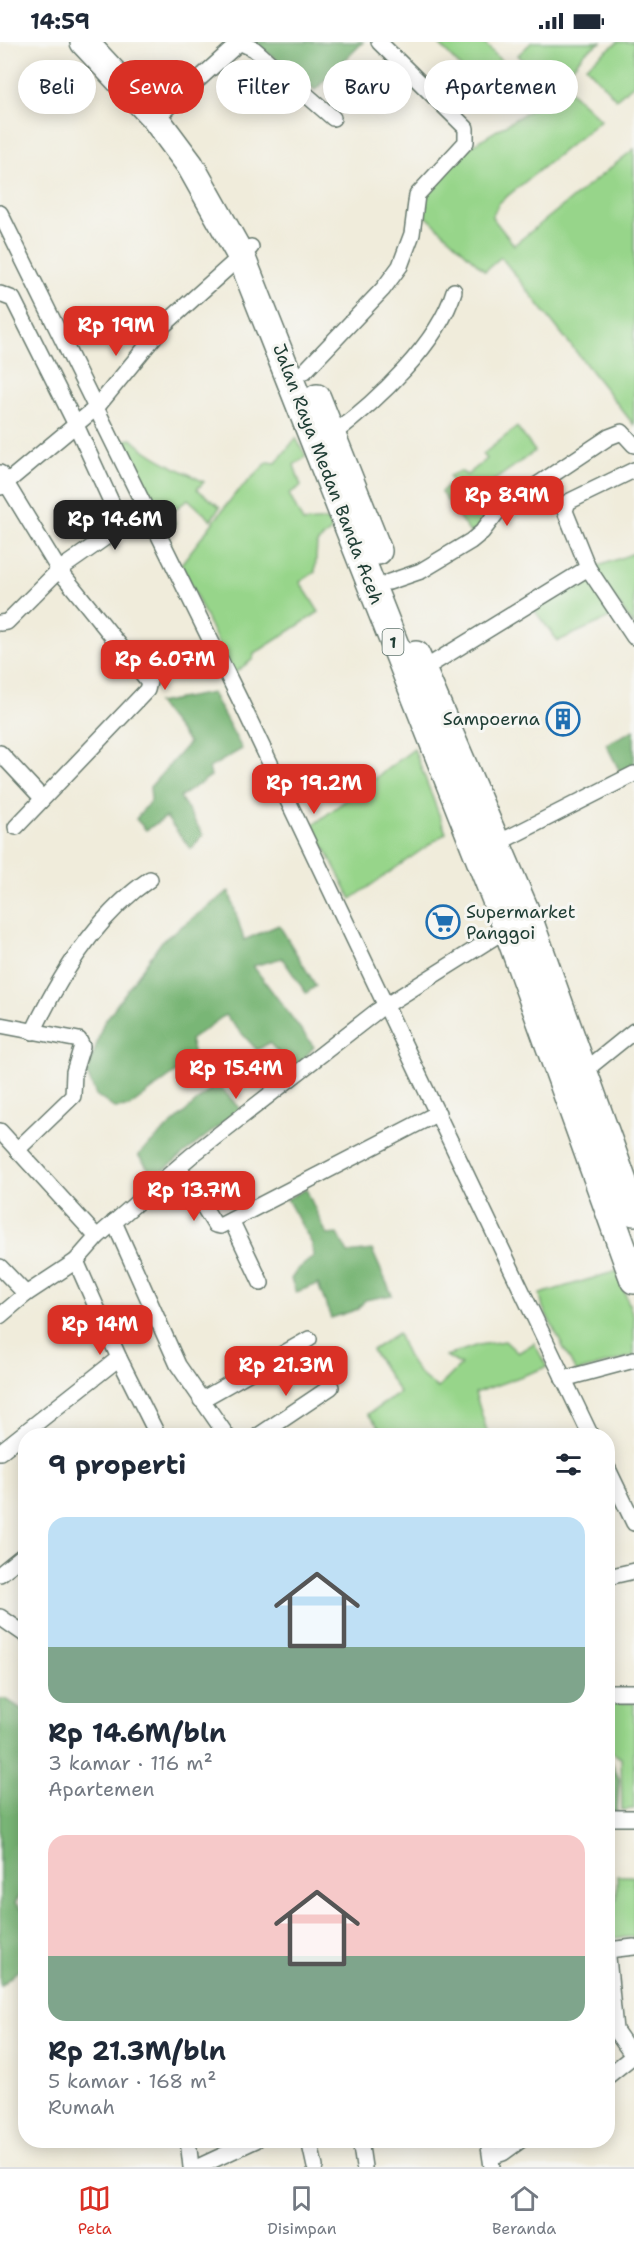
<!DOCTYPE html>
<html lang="id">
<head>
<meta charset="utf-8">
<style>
	:root { --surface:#fff; --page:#f2f2f3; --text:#1f2937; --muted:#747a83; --line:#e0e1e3; --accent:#d93025 }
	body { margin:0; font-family:"Shantell Sans",sans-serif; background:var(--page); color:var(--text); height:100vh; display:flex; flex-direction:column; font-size:22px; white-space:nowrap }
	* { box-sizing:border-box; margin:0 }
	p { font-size:20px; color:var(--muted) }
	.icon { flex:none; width:33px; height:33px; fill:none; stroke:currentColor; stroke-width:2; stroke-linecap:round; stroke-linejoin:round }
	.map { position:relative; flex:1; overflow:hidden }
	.panel { position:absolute; left:18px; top:1386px; width:597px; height:720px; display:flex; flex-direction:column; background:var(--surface); border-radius:24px; box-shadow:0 3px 15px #0003 }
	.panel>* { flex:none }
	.hud { position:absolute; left:18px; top:18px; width:598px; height:54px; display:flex; gap:12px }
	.price { position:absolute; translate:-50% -51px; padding:0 14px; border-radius:12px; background:var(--accent); color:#fff; font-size:20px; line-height:39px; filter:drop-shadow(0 2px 3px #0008) }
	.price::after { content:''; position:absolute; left:50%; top:36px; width:18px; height:14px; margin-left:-9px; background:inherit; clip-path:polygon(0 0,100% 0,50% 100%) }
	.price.active { background:#222; color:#fff }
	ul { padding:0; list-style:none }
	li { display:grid; align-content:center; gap:12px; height:318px; padding:0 30px }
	li span { display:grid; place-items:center; height:186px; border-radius:18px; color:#555 }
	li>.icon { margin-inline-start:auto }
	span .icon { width:108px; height:108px; fill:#fffc; stroke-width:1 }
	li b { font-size:26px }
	h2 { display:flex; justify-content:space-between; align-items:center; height:72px; padding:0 30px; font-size:26px }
	.chip { padding:0 21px; border-radius:27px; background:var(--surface); box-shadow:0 3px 15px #0003; font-size:21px; line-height:54px }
	.chip.active { background:var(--accent); color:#fff }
	.status { display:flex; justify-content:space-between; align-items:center; height:42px; padding:0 30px; background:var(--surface); direction:ltr }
	.status svg { height:16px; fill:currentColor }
	.tab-bar { display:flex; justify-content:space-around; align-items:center; height:84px; border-top:2px solid var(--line); background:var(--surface); font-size:16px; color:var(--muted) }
	.tab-bar a { display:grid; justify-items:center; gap:3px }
	.tab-bar .active { color:var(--accent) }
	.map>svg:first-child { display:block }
	.green { fill:#97d58a; stroke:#5b895f; stroke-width:1.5 }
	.forest { fill:#79b676; stroke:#4c7a55; stroke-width:1.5 }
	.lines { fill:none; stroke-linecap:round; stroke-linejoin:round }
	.street-casing { stroke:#687a6e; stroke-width:18 }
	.highway-casing { stroke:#687a6e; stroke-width:30 }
	.street { stroke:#fff; stroke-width:15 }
	.highway { stroke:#fff; stroke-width:27 }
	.labels { text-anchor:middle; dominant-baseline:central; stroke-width:6; stroke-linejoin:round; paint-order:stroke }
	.shield { fill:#f6f6f2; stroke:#60746d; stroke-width:1.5 }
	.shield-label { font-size:16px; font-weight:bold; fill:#1f3d34 }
	.street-label { font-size:18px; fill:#1f3d34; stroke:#f6f6f2 }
	.poi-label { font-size:18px; fill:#1f3d34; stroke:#f6f6f2; text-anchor:end }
</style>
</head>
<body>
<div class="status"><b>14:59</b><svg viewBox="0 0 49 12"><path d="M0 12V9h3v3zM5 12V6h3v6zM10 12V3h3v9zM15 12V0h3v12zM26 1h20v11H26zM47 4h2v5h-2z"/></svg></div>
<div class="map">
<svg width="634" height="2125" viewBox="0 0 634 2125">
	<rect width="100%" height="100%" fill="#f6f6f2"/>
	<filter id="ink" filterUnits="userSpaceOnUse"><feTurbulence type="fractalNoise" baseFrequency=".0167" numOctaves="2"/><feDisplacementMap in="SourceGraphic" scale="12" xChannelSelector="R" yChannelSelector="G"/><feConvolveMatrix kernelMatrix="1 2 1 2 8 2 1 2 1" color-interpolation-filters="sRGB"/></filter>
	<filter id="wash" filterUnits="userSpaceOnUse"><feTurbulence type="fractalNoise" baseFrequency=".008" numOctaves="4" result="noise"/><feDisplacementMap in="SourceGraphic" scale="24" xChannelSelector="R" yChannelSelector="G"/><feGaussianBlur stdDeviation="1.35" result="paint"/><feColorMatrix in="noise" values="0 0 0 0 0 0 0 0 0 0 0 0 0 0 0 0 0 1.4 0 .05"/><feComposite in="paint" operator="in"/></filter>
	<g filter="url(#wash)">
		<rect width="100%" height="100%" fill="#f0ecdb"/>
		<g class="green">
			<polygon points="437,0 483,0 528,46 510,59 497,51 492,59"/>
			<polygon points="532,0 601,0 585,10 564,35 543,42 518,13"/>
			<polygon points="618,0 634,0 634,42 616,57 586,24"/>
			<polygon points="567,46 601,78 499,161 492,175 514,203 634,107 634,383 501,215 485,229 414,163 449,117"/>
			<polygon points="517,385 535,409 488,443 498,464 471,492 441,450 452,440 449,434 460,429 467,433 487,417 483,412"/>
			<polygon points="296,396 306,414 294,423 301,444 289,452 303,480 329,478 332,488 317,501 315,530 300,540 319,570 254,612 253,617 233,632 181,522 235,452 268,420 276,421"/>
			<path d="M132,397C152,417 179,426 204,440L197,447L220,465L211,478L188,457L171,471L175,481L163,494L117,399Z"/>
			<polygon points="634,511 634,584 593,526"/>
			<polygon points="586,531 614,574 558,599 531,564"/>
			<polygon points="414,707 446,791 351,857 313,783"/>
			<polygon points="617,1229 634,1276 634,1314 576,1330 543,1266 540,1252"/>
			<path d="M398,1291C408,1318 413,1330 438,1346L461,1323L446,1314L478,1303L505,1299L518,1311L534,1301L547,1325L475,1351L488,1392L485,1393H385L368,1372L400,1351L372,1308Z"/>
			<polygon points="608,1661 634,1661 634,1767 622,1768 621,1716 608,1708"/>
			<polygon points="617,1834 634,1834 634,1895 608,1896 608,1857 617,1857"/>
		</g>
		<g class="forest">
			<polygon points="254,0 363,0 315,48"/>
			<polygon points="212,651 242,707 209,726 211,734 180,755 203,793 191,807 166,775 146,788 136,777 151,758 150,745 189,701 157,661"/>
			<polygon points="634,688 634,727 622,734 606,702"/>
			<polygon points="229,849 244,898 279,883 316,944 306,951 282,916 253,924 314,1005 295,1027 269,1001 257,1008 225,973 190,998 195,1016 129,1065 114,1066 96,1053 87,1032 103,982 162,899"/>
			<polygon points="217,1041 240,1067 155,1135 138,1113"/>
			<polygon points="306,1147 327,1193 338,1192 348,1211 372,1208 392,1253 365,1258 358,1267 331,1276 318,1242 296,1250 291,1237 297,1228 313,1215 312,1202 287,1157"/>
			<polygon points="0,1657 6,1657 26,1670 25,1846 15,1861 25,1871 25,1923 0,1944"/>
			<polygon points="608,1712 619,1737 617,1770 608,1769"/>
		</g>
	</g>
	<g filter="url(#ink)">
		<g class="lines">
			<g class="street-casing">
				<g id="street">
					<polyline points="239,0 254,7 333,76"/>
					<polyline points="166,67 240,0"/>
					<polyline points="0,171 239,656 591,1394"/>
					<polyline points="0,252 13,257 76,383 120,479 119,486 59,528 7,580 0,581"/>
					<polyline points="305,329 383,247 400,224 412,192 417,153 466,100 466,86 379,0"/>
					<path d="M333,392C376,360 439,301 454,249"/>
					<polyline points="634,428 568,460 565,469 588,526 634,595"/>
					<polyline points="0,431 59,528 149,640 147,648 16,785"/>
					<polyline points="1,445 97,365 164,283 251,205"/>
					<polyline points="389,540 421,529 471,499 482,490 498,469 609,395 622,390 634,403"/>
					<polyline points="422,628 588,526"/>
					<polyline points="0,711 42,756"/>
					<polyline points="498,801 634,732"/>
					<polyline points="0,983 79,998 82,1004 74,1030 73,1054 17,1108"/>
					<path d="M33,990C60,933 97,873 150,837"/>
					<polyline points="582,1031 634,989"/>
					<polyline points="0,1089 97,1195"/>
					<polyline points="179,1125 215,1183 220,1184 438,1071"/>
					<polyline points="114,1180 178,1323 227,1394"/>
					<polyline points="232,1180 261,1241"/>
					<polyline points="76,1219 119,1316 158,1394"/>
					<polyline points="0,1225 26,1252"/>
					<polyline points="0,1274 26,1252 76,1219 97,1195 191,1114 377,969 512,884"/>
					<polyline points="563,1337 634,1318"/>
					<polyline points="201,1358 309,1297"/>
					<polyline points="258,1394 331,1345"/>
					<polyline points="0,1410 119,1316"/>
					<polyline points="608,1427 634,1481"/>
					<polyline points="0,1532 26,1511"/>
					<polyline points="608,1535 634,1529"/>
					<polyline points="0,1575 26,1593"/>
					<polyline points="608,1650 634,1650"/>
					<polyline points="608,1776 634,1776"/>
					<polyline points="608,1908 634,1905"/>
					<polyline points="608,1915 615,1988 633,2014 608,2034"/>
					<polyline points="188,2098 191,2125"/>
					<polyline points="309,2098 315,2125"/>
					<polyline points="360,2098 364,2125"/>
					<polyline points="488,2098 492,2125"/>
					<polyline points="491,2115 503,2111 521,2098"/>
					<polyline points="198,2125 256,2098"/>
				</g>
			</g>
			<g class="highway-casing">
				<g id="highway">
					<polyline points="84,0 155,76 190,123 241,214 507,886 634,1238"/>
					<polyline points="317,356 378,509"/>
					<polyline points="416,613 528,875 634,1170"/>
				</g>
			</g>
			<use href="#street" class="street"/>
			<use href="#highway" class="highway"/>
		</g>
	</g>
	<defs>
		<g id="building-ring" transform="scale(1.725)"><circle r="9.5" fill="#f6f6f2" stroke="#1f6fb2" stroke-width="1.5"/><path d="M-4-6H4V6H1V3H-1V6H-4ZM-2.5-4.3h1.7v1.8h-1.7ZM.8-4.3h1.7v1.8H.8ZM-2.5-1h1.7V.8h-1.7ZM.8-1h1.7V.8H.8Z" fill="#1f6fb2"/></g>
		<g id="supermarket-ring" transform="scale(1.725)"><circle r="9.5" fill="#f6f6f2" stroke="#1f6fb2" stroke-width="1.5"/><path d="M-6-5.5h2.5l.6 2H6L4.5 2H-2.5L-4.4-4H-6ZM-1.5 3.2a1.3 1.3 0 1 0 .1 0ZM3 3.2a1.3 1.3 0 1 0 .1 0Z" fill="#1f6fb2"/></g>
	</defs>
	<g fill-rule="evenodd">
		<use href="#building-ring" x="563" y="677"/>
		<use href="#supermarket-ring" x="443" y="880"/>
	</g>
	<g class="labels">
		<rect class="shield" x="382.5" y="587" width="21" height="26" rx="4.5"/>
		<g class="shield-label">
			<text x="393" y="600">1</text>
		</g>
		<g class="street-label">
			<text transform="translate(328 432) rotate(69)">Jalan Raya Medan Banda Aceh</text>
		</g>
		<g class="poi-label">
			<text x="540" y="677">Sampoerna</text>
			<text x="466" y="870" text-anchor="start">Supermarket<tspan x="466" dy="21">Panggoi</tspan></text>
		</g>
	</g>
</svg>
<b class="price" style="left:116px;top:315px">Rp 19M</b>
<b class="price" style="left:507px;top:485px">Rp 8.9M</b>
<b class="price active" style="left:115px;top:509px">Rp 14.6M</b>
<b class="price" style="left:165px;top:649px">Rp 6.07M</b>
<b class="price" style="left:314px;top:773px">Rp 19.2M</b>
<b class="price" style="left:236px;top:1058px">Rp 15.4M</b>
<b class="price" style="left:194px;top:1180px">Rp 13.7M</b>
<b class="price" style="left:100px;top:1314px">Rp 14M</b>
<b class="price" style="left:286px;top:1355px">Rp 21.3M</b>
<div class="hud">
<a class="chip">Beli</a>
<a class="chip active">Sewa</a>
<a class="chip">Filter</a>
<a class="chip">Baru</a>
<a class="chip">Apartemen</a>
</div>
<section class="panel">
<h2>9 properti<svg class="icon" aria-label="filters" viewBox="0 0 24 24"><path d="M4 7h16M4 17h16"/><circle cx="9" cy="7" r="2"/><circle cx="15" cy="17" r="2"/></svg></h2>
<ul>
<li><span style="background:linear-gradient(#bfe0f5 70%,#7fa58c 0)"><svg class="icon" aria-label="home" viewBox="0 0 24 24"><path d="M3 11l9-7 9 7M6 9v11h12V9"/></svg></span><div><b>Rp 14.6M/bln</b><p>3 kamar · 116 m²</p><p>Apartemen</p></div></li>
<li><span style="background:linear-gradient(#f6c9c9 65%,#7fa58c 0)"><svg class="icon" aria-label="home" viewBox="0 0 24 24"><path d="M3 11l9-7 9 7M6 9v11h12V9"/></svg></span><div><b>Rp 21.3M/bln</b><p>5 kamar · 168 m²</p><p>Rumah</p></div></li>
</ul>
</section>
</div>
<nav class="tab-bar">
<a class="active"><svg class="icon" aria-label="map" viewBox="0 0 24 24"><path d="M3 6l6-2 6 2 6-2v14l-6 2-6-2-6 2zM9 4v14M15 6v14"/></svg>Peta</a>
<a><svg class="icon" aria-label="saved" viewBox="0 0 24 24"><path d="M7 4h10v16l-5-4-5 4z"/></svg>Disimpan</a>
<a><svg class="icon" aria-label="home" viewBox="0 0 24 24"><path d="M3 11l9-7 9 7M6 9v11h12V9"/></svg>Beranda</a>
</nav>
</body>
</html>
